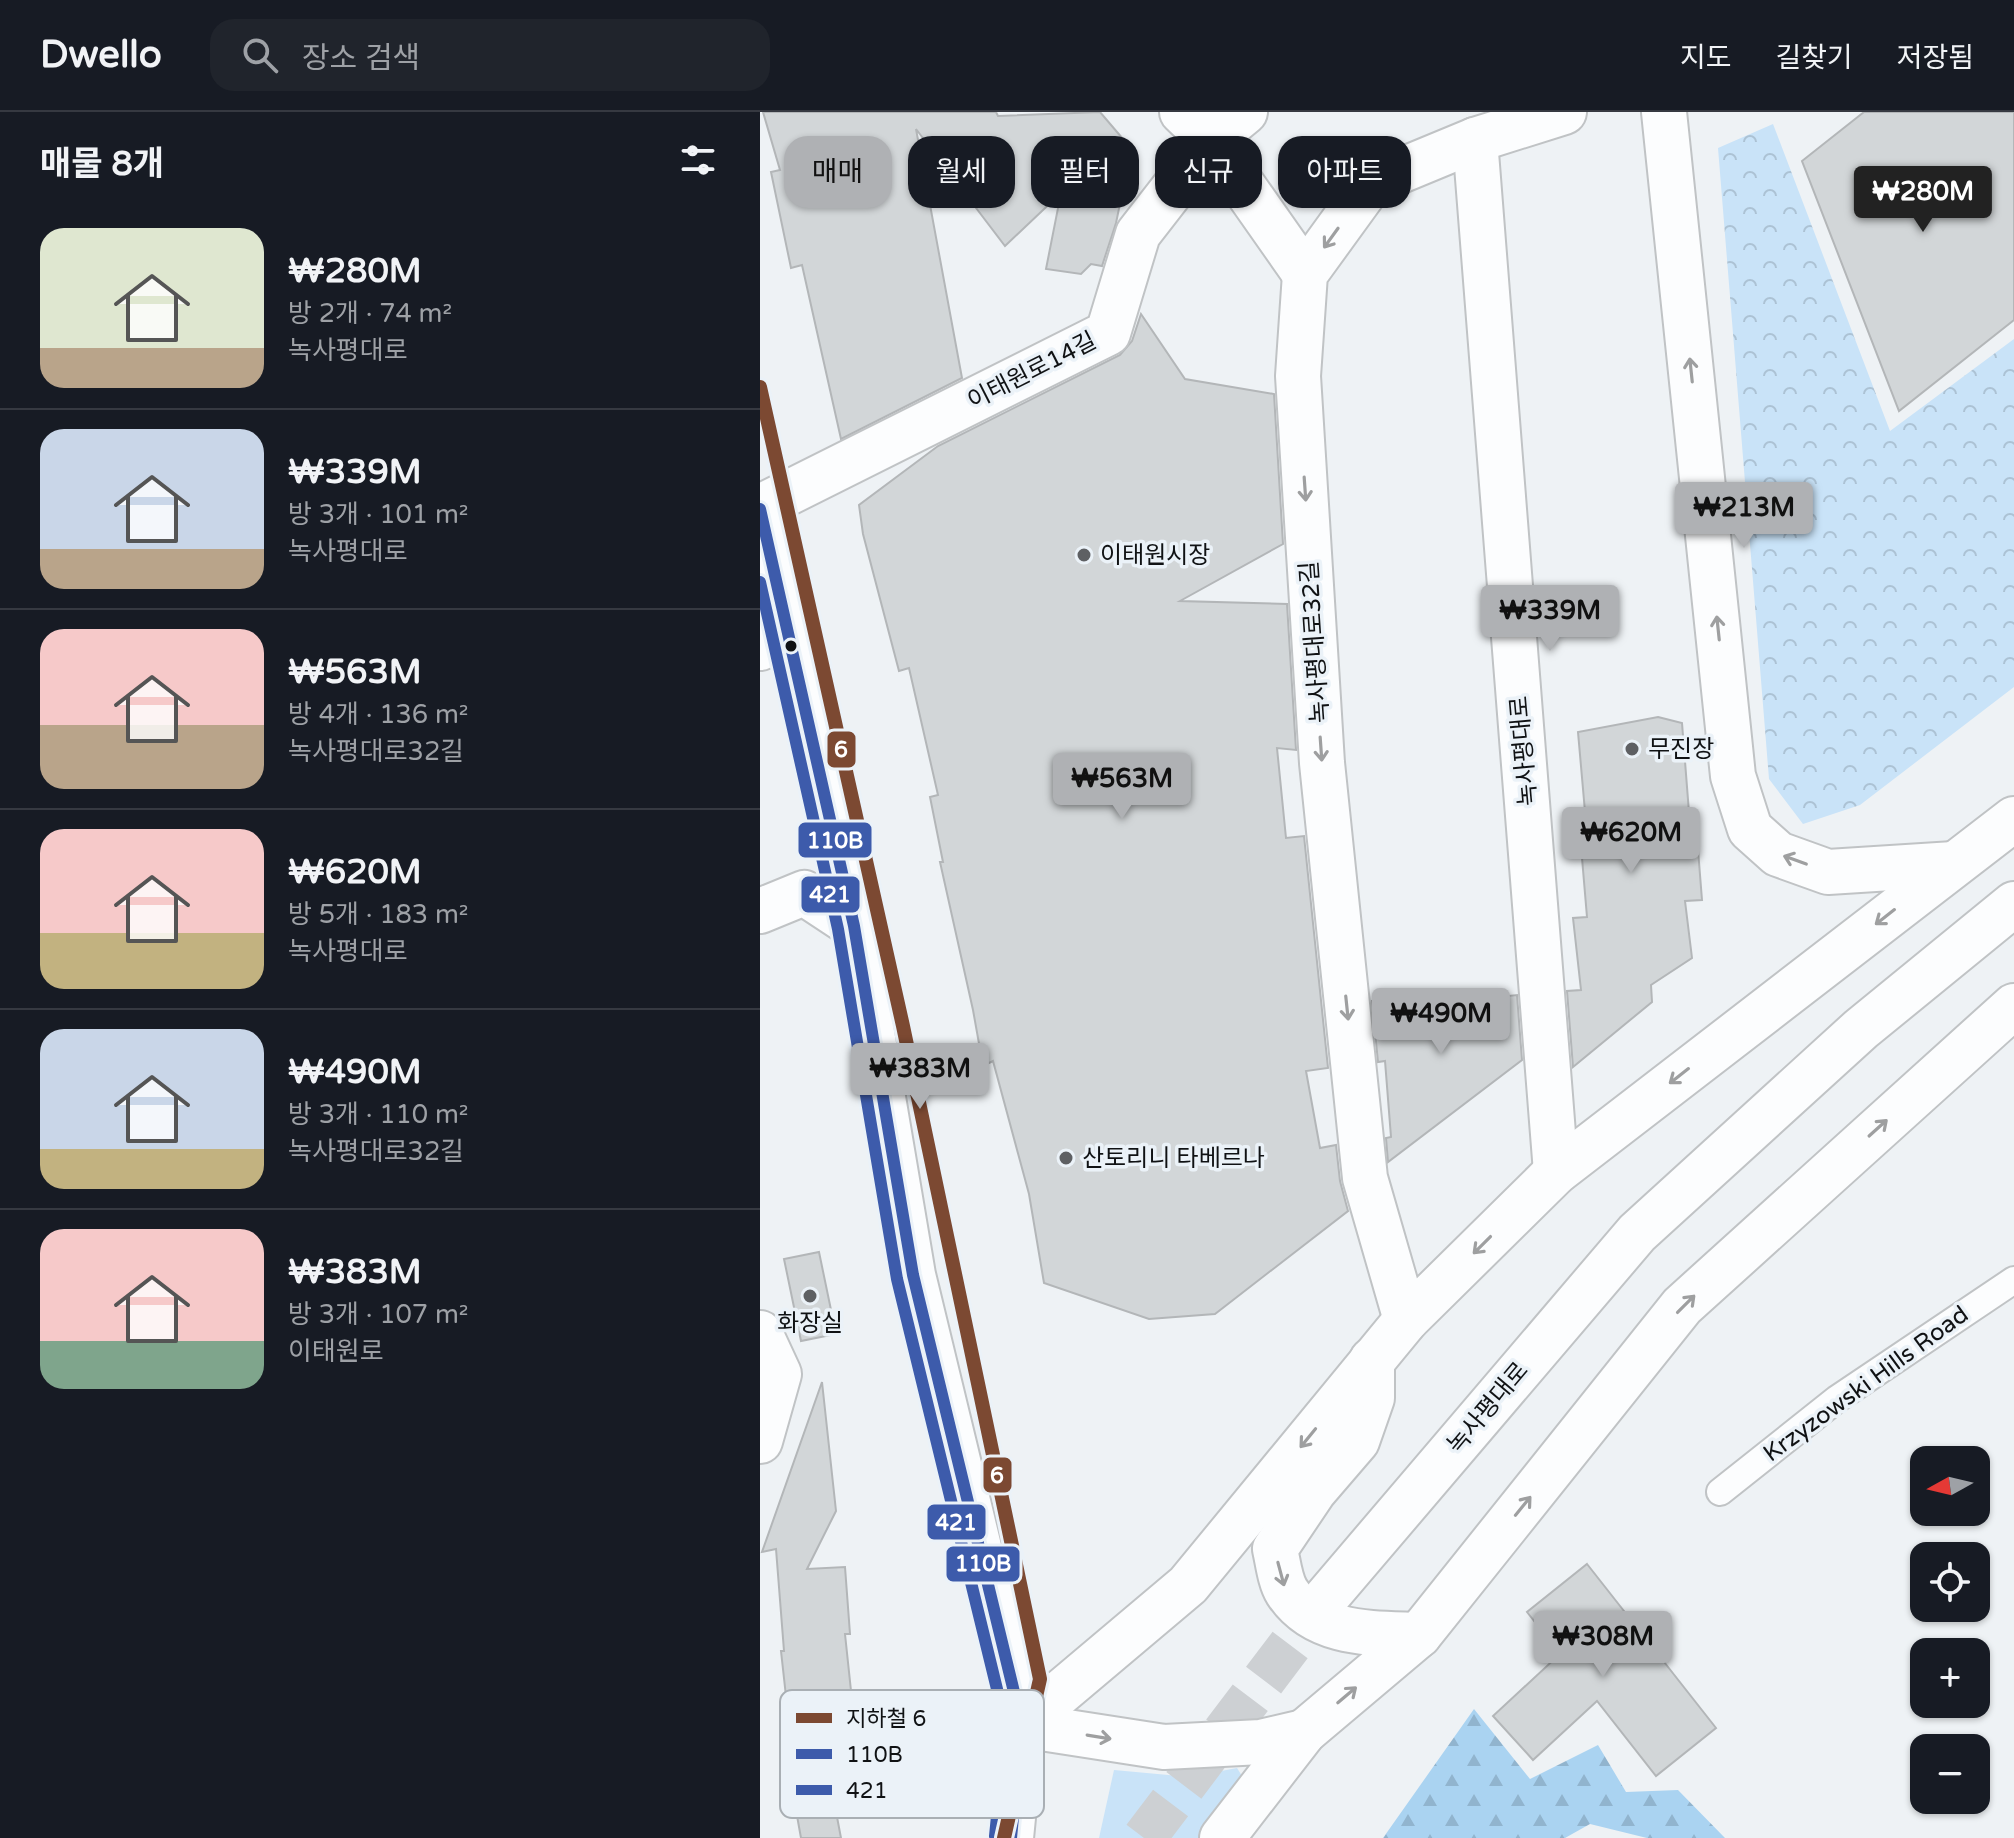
<!DOCTYPE html>
<html lang="ko">
<head>
<meta charset="utf-8">
<style>
	:root { --surface:#171b24; --page:#20242c; --text:#f1f3f6; --muted:#9ea1a6; --line:#363941; --accent:#afb1b4 }
	body { margin:0; font-family:"Varela Round","Noto Sans KR",sans-serif; background:var(--page); color:var(--text); height:100vh; display:flex; flex-direction:column; font-size:30px; white-space:nowrap }
	* { box-sizing:border-box; margin:0 }
	p { font-size:26px; color:var(--muted) }
	.icon { flex:none; width:44px; height:44px; fill:none; stroke:currentColor; stroke-width:2; stroke-linecap:round; stroke-linejoin:round }
	.map { position:relative; flex:1; overflow:hidden }
	.side { display:flex; flex-direction:column; background:var(--surface); width:760px }
	.side>* { flex:none }
	.banner { position:absolute; left:24px; top:24px; width:760px; height:72px; display:flex; gap:16px }
	.needle { width:52px; rotate:262deg }
	.buttons { position:absolute; left:1150px; top:1334px; display:grid; gap:16px }
	.buttons a { display:grid; place-items:center; width:80px; height:80px; border-radius:16px; background:var(--surface); box-shadow:0 2px 6px #0004; font-size:40px }
	.price { position:absolute; translate:-50% -68px; padding:0 18px; border-radius:8px; background:var(--accent); color:#111; font-size:26px; line-height:52px; filter:drop-shadow(0 2px 4px #0008) }
	.price::after { content:''; position:absolute; left:50%; top:48px; width:24px; height:18px; margin-left:-12px; background:inherit; clip-path:polygon(0 0,100% 0,50% 100%) }
	.price.active { background:#222; color:#fff }
	ul { padding:0; list-style:none }
	li { display:flex; align-items:center; gap:24px; height:200px; padding:0 40px }
	li+li { border-top:2px solid var(--line) }
	li span { display:grid; place-items:center; flex:none; width:224px; height:160px; border-radius:24px; color:#555 }
	li>.icon { margin-inline-start:auto }
	span .icon { width:96px; height:96px; fill:#fffc; stroke-width:1 }
	li b { font-size:34px }
	h2 { display:flex; justify-content:space-between; align-items:center; height:96px; padding:0 40px; font-size:34px }
	.tag { padding:0 28px; border-radius:24px; background:var(--surface); box-shadow:0 2px 6px #0004; font-size:28px; line-height:72px }
	.tag.active { background:var(--accent); color:#111 }
	header { display:flex; align-items:center; gap:48px; box-sizing:border-box; height:112px; padding:0 40px; background:var(--surface); border-bottom:2px solid var(--line) }
	header strong { font-size:38px }
	nav { display:flex; gap:44px; margin-inline-start:auto; font-size:28px }
	.search { width:560px; height:72px; background:var(--page); display:flex; align-items:center; gap:20px; box-sizing:border-box; padding:0 28px; border-radius:24px; color:var(--muted); font-size:30px }
	main { display:flex; flex:1; min-height:0 }
	.map>svg:first-child { display:block }
	.grass { fill:#c9e3f8 }
	.forest { fill:url(#forest-firs) }
	.park { fill:url(#park-crowns) }
	.building { fill:#d2d6d8; stroke:#b3b6b8; stroke-width:2 }
	.lines { fill:none; stroke-linecap:round; stroke-linejoin:round }
	.primary-tunnel { stroke:#cdd0d3; stroke-width:44; stroke-dasharray:44 22; stroke-linecap:butt }
	.lane-casing { stroke:#c0c3c5; stroke-width:30 }
	.street-casing { stroke:#c0c3c5; stroke-width:48 }
	.secondary-casing { stroke:#c0c3c5; stroke-width:48 }
	.primary-casing { stroke:#c0c3c5; stroke-width:48 }
	.lane { stroke:#fcfdfe; stroke-width:26 }
	.street { stroke:#fcfdfe; stroke-width:44 }
	.secondary { stroke:#fcfdfe; stroke-width:44 }
	.primary { stroke:#fcfdfe; stroke-width:44 }
	.bus-1-casing { stroke:#ebf2f8; stroke-width:18 }
	.bus-2-casing { stroke:#ebf2f8; stroke-width:18 }
	.bus-1 { stroke:#3d5bab; stroke-width:12 }
	.bus-2 { stroke:#3d5bab; stroke-width:12 }
	.metro-1-casing { stroke:#ebf2f8; stroke-width:20 }
	.metro-1 { stroke:#7c4932; stroke-width:14 }
	.oneway { stroke:#9e9fa0 }
	.poi-dot { fill:#5e6063; stroke:#ebf2f8; stroke-width:3 }
	.bus-dot { fill:#101214; stroke:#ebf2f8; stroke-width:3 }
	.labels { text-anchor:middle; dominant-baseline:central; stroke-width:7; stroke-linejoin:round; paint-order:stroke }
	.street-label { font-size:24px; fill:#101214; stroke:#ebf2f8 }
	.poi-label { font-size:24px; fill:#101214; stroke:#ebf2f8; text-anchor:start }
	.key { fill:#ebf2f8; stroke:#a9afb4; stroke-width:2 }
	.key-label { font-size:22px; fill:#101214 }
	.line-badge { stroke:#ebf2f8; stroke-width:3 }
	.badge-label { font-size:22px; text-anchor:middle; font-weight:bold; fill:#fff }
</style>
</head>
<body>
<header>
<strong>Dwello</strong>
<div class="search"><svg class="icon" aria-label="search" viewBox="0 0 24 24"><circle cx="10" cy="10" r="6"/><path d="M15 15l6 6"/></svg>장소 검색</div>
<nav><a>지도</a><a>길찾기</a><a>저장됨</a></nav>
</header>
<main>
<section class="side">
<h2>매물 8개<svg class="icon" aria-label="filters" viewBox="0 0 24 24"><path d="M4 7h16M4 17h16"/><circle cx="9" cy="7" r="2"/><circle cx="15" cy="17" r="2"/></svg></h2>
<ul>
<li><span style="background:linear-gradient(#dfe7d0 75%,#b9a48a 0)"><svg class="icon" aria-label="home" viewBox="0 0 24 24"><path d="M3 11l9-7 9 7M6 9v11h12V9"/></svg></span><div><b>₩280M</b><p>방 2개 · 74 m²</p><p>녹사평대로</p></div></li>
<li><span style="background:linear-gradient(#c9d6e8 75%,#b9a48a 0)"><svg class="icon" aria-label="home" viewBox="0 0 24 24"><path d="M3 11l9-7 9 7M6 9v11h12V9"/></svg></span><div><b>₩339M</b><p>방 3개 · 101 m²</p><p>녹사평대로</p></div></li>
<li><span style="background:linear-gradient(#f6c9c9 60%,#b9a48a 0)"><svg class="icon" aria-label="home" viewBox="0 0 24 24"><path d="M3 11l9-7 9 7M6 9v11h12V9"/></svg></span><div><b>₩563M</b><p>방 4개 · 136 m²</p><p>녹사평대로32길</p></div></li>
<li><span style="background:linear-gradient(#f6c9c9 65%,#c2b280 0)"><svg class="icon" aria-label="home" viewBox="0 0 24 24"><path d="M3 11l9-7 9 7M6 9v11h12V9"/></svg></span><div><b>₩620M</b><p>방 5개 · 183 m²</p><p>녹사평대로</p></div></li>
<li><span style="background:linear-gradient(#c9d6e8 75%,#c2b280 0)"><svg class="icon" aria-label="home" viewBox="0 0 24 24"><path d="M3 11l9-7 9 7M6 9v11h12V9"/></svg></span><div><b>₩490M</b><p>방 3개 · 110 m²</p><p>녹사평대로32길</p></div></li>
<li><span style="background:linear-gradient(#f6c9c9 70%,#7fa58c 0)"><svg class="icon" aria-label="home" viewBox="0 0 24 24"><path d="M3 11l9-7 9 7M6 9v11h12V9"/></svg></span><div><b>₩383M</b><p>방 3개 · 107 m²</p><p>이태원로</p></div></li>
</ul>
</section>
<div class="map">
<svg width="1254" height="1726" viewBox="0 0 1254 1726">
	<defs>
		<pattern id="forest-firs" width="22" height="20" patternUnits="userSpaceOnUse" patternTransform="scale(2)"><rect width="22" height="20" fill="#aad3f1"/><path d="M5 1l3.5 6h-7zM16 11l3.5 6h-7z" fill="#91b4ce"/></pattern>
		<pattern id="park-crowns" width="20" height="18" patternUnits="userSpaceOnUse" patternTransform="scale(2)"><rect width="20" height="18" fill="#c9e3f8"/><path d="M2 6a3 3 0 1 1 6 0M12 15a3 3 0 1 1 6 0" fill="none" stroke="#acc2d4"/></pattern>
	</defs>
	<rect width="100%" height="100%" fill="#eef2f5"/>
	<polygon class="grass" points="477,1656 482,1664 482,1671 441,1726 339,1726 354,1658 430,1665"/>
	<polygon class="forest" points="714,1597 770,1667 838,1633 866,1680 918,1678 965,1726 887,1726 830,1712 805,1726 623,1726"/>
	<polygon class="park" points="1013,12 1130,319 1254,227 1254,575 1100,693 1043,712 1009,667 958,36"/>
	<g class="building">
		<polygon points="3,0 236,0 238,4 340,0 363,27 366,63 356,111 342,154 331,152 321,162 286,157 301,81 245,134 156,17 202,266 81,327 42,153 31,156 11,60 20,58"/>
		<polygon points="1104,0 1254,0 1254,208 1139,299 1042,49"/>
		<polygon points="381,202 425,267 514,282 523,432 420,489 527,492 536,638 517,636 526,726 544,724 568,956 546,959 560,1036 576,1033 580,1069 588,1099 455,1202 389,1207 284,1171 269,1082 233,949 223,954 213,898 180,750 183,750 170,685 178,683 149,556 139,559 103,422 99,393 178,334 360,243 372,229"/>
		<polygon points="898,605 922,611 931,726 937,725 942,788 925,789 932,846 891,873 892,890 813,955 807,879 821,878 813,806 827,805 821,734 828,734 818,620"/>
		<polygon points="729,880 729,886 757,883 762,948 628,1050 626,1026 631,1025 625,949 618,950 612,889"/>
		<polygon points="59,1140 76,1222 41,1229 24,1147"/>
		<polygon points="62,1270 76,1399 47,1457 85,1455 90,1522 85,1522 100,1664 106,1662 113,1699 77,1705 81,1726 41,1726 32,1676 36,1675 21,1539 24,1539 16,1437 2,1440"/>
		<polygon points="827,1452 956,1616 896,1664 837,1589 773,1648 733,1604 800,1542 767,1500"/>
	</g>
	<g class="lines">
		<polyline class="primary-tunnel" points="384,1726 565,1487"/>
		<g class="lane-casing">
			<polyline id="lane" points="960,1380 1077,1287 1254,1168"/>
		</g>
		<g class="street-casing">
			<g id="street">
				<polyline points="422,0 451,28 545,162"/>
				<polyline points="904,0 973,664 990,717 1018,742 1068,760 1194,752"/>
				<polyline points="715,28 796,1060"/>
				<polyline points="0,395 348,221 378,122 451,28 485,0"/>
				<polyline points="0,536 28,521"/>
				<polyline points="0,799 44,781 94,814"/>
				<polyline points="646,1208 605,1066 562,651 538,264 545,162 611,71 715,28 804,0"/>
				<polyline points="0,1221 19,1262 0,1329"/>
			</g>
		</g>
		<g class="secondary-casing">
			<polyline id="secondary" points="0,397 94,814 153,1163 262,1613 251,1726"/>
		</g>
		<g class="primary-casing">
			<g id="primary">
				<path d="M612,1248V1286L597,1329L554,1379L515,1437C518,1450 520,1469 527,1480C556,1524 612,1521 659,1523"/>
				<polyline points="565,1487 877,1121 1101,917 1254,792"/>
				<polyline points="262,1613 428,1473 646,1208 796,1060 1254,707"/>
				<polyline points="262,1613 404,1635 501,1630 544,1620"/>
				<polyline points="462,1726 544,1620 659,1523 922,1194 1254,894"/>
			</g>
		</g>
		<use href="#lane" class="lane"/>
		<use href="#street" class="street"/>
		<use href="#secondary" class="secondary"/>
		<use href="#primary" class="primary"/>
		<g class="bus-1-casing">
			<polyline id="bus-1" points="0,397 94,814 153,1163 262,1613 251,1726"/>
		</g>
		<g class="bus-2-casing">
			<polyline id="bus-2" points="0,470 78,817 137,1167 246,1614 235,1724"/>
		</g>
		<use href="#bus-1" class="bus-1"/>
		<use href="#bus-2" class="bus-2"/>
		<g class="metro-1-casing">
			<polyline id="metro-1" points="0,275 143,914 280,1567 244,1726"/>
		</g>
		<use href="#metro-1" class="metro-1"/>
	</g>
	<defs><path id="oneway-shaft" d="M-6 0H5M1.5-3L5.5 0L1.5 3" fill="none" stroke-width="1.6" stroke-linecap="round" stroke-linejoin="round" transform="scale(2)"/></defs>
	<g class="oneway">
		<use href="#oneway-shaft" transform="translate(571 126) rotate(126)"/>
		<use href="#oneway-shaft" transform="translate(931 258) rotate(-96)"/>
		<use href="#oneway-shaft" transform="translate(545 377) rotate(86)"/>
		<use href="#oneway-shaft" transform="translate(958 516) rotate(-96)"/>
		<use href="#oneway-shaft" transform="translate(561 637) rotate(86)"/>
		<use href="#oneway-shaft" transform="translate(1035 748) rotate(-160)"/>
		<use href="#oneway-shaft" transform="translate(1125 805) rotate(142)"/>
		<use href="#oneway-shaft" transform="translate(587 896) rotate(84)"/>
		<use href="#oneway-shaft" transform="translate(919 964) rotate(142)"/>
		<use href="#oneway-shaft" transform="translate(1118 1016) rotate(-42)"/>
		<use href="#oneway-shaft" transform="translate(722 1133) rotate(135)"/>
		<use href="#oneway-shaft" transform="translate(926 1192) rotate(-45)"/>
		<use href="#oneway-shaft" transform="translate(548 1326) rotate(129)"/>
		<use href="#oneway-shaft" transform="translate(763 1394) rotate(-51)"/>
		<use href="#oneway-shaft" transform="translate(521 1462) rotate(75)"/>
		<use href="#oneway-shaft" transform="translate(587 1583) rotate(-40)"/>
		<use href="#oneway-shaft" transform="translate(339 1625) rotate(9)"/>
	</g>
	<g class="poi-dot">
		<circle cx="324" cy="443" r="8"/>
		<circle cx="872" cy="637" r="8"/>
		<circle cx="306" cy="1046" r="8"/>
		<circle cx="50" cy="1184" r="8"/>
	</g>
	<circle class="bus-dot" cx="31" cy="534" r="7"/>
	<g class="labels">
		<g class="street-label">
			<text transform="translate(272 259) rotate(-27)">이태원로14길</text>
			<text transform="translate(555 530) rotate(-94)">녹사평대로32길</text>
			<text transform="translate(764 639) rotate(-95)">녹사평대로</text>
			<text transform="translate(1106 1272) rotate(-36)">Krzyzowski Hills Road</text>
			<text transform="translate(728 1296) rotate(-50)">녹사평대로</text>
		</g>
		<g class="poi-label">
			<text x="340" y="443">이태원시장</text>
			<text x="888" y="637">무진장</text>
			<text x="322" y="1046">산토리니 타베르나</text>
			<text x="50" y="1211" text-anchor="middle">화장실</text>
		</g>
	</g>
	<rect x="20" y="1578" width="264" height="128" rx="12" class="key"/>
	<rect x="36" y="1601" width="36" height="10" fill="#7c4932"/>
	<rect x="36" y="1637" width="36" height="10" fill="#3d5bab"/>
	<rect x="36" y="1673" width="36" height="10" fill="#3d5bab"/>
	<g class="key-label">
		<text x="86" y="1614">지하철 6</text>
		<text x="86" y="1650">110B</text>
		<text x="86" y="1686">421</text>
	</g>
	<g class="line-badge">
		<rect x="66" y="618" width="31" height="39" rx="8" fill="#7c4932"/>
		<rect x="37" y="709" width="76" height="38" rx="8" fill="#3d5bab"/>
		<rect x="40" y="763" width="61" height="39" rx="8" fill="#3d5bab"/>
		<rect x="222" y="1344" width="31" height="38" rx="8" fill="#7c4932"/>
		<rect x="166" y="1391" width="61" height="38" rx="8" fill="#3d5bab"/>
		<rect x="185" y="1433" width="76" height="38" rx="8" fill="#3d5bab"/>
	</g>
	<g class="badge-label">
		<text x="81" y="645">6</text>
		<text x="75" y="736">110B</text>
		<text x="70" y="790">421</text>
		<text x="237" y="1371">6</text>
		<text x="196" y="1418">421</text>
		<text x="223" y="1459">110B</text>
	</g>
</svg>
<div class="buttons">
<a><svg class="needle" viewBox="-14 -14 28 28"><path d="M0-13l5 13h-10z" fill="#e53935"/><path d="M0 13l5-13h-10z" fill="#9ea1a6"/></svg></a>
<a><svg class="icon" aria-label="locate" viewBox="0 0 24 24"><circle cx="12" cy="12" r="6"/><path d="M12 2v4M12 18v4M2 12h4M18 12h4"/></svg></a>
<a>+</a>
<a>−</a>
</div>
<b class="price active" style="left:1163px;top:122px">₩280M</b>
<b class="price" style="left:984px;top:438px">₩213M</b>
<b class="price" style="left:790px;top:541px">₩339M</b>
<b class="price" style="left:362px;top:709px">₩563M</b>
<b class="price" style="left:871px;top:763px">₩620M</b>
<b class="price" style="left:681px;top:944px">₩490M</b>
<b class="price" style="left:160px;top:999px">₩383M</b>
<b class="price" style="left:843px;top:1567px">₩308M</b>
<div class="banner">
<a class="tag active">매매</a>
<a class="tag">월세</a>
<a class="tag">필터</a>
<a class="tag">신규</a>
<a class="tag">아파트</a>
</div>
</div>
</main>
</body>
</html>
